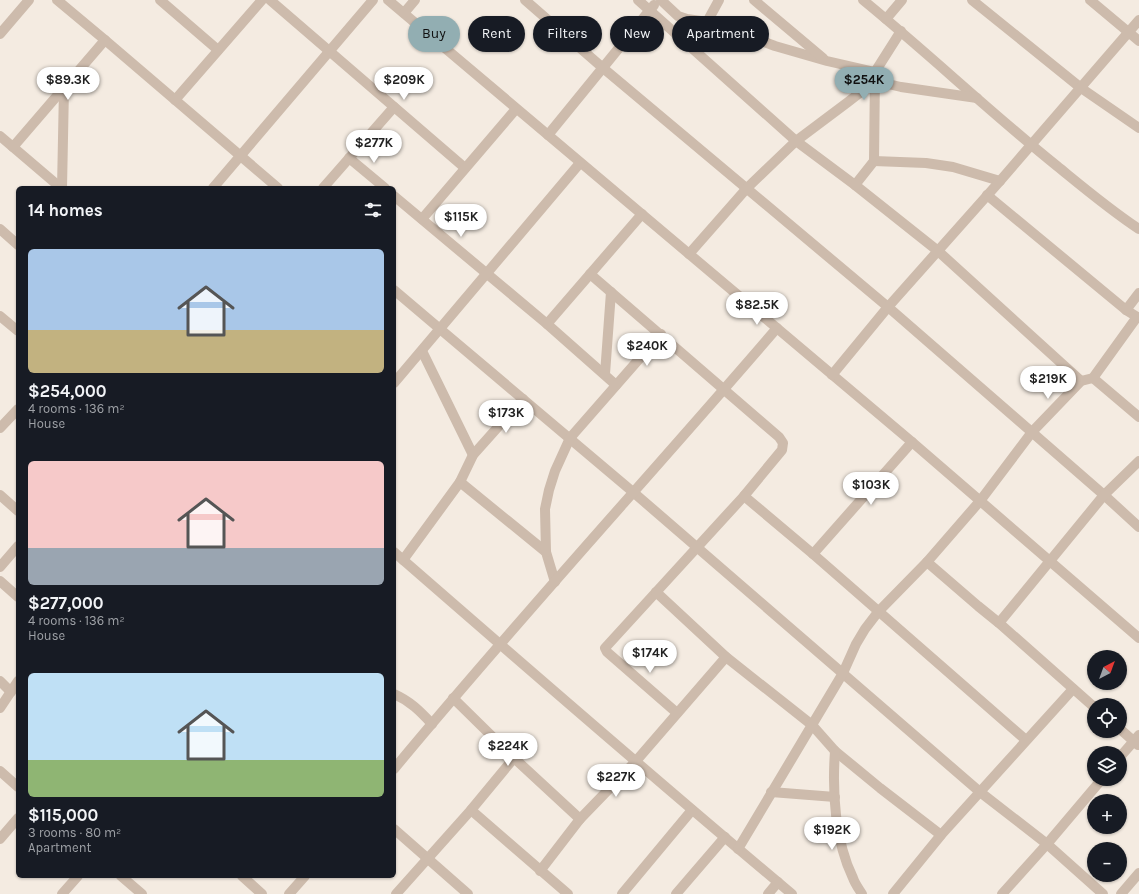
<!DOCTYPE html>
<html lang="en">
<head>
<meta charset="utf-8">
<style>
	:root { --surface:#171b24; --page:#242831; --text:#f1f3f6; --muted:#9ea1a6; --accent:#92aeb2 }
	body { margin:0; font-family:Karla,sans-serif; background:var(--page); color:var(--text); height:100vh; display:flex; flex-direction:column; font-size:15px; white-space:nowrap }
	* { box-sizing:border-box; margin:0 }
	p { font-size:13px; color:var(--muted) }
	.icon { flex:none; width:22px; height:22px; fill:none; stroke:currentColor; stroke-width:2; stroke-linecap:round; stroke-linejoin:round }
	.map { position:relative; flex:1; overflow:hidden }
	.panel { position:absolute; left:16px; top:186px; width:380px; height:692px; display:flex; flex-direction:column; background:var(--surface); border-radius:6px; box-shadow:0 1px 3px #0004 }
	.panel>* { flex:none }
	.guide { position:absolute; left:408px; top:16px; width:380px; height:36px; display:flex; gap:8px }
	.needle { width:26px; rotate:41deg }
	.tools { position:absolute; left:1087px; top:650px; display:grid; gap:8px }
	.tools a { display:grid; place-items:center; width:40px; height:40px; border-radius:50%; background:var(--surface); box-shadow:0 1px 3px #0004; font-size:20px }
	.price { position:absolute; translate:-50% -34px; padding:0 9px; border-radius:14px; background:#fff; color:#222; font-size:13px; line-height:26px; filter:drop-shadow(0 1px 2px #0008) }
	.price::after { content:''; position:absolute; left:50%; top:24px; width:12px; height:9px; margin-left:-6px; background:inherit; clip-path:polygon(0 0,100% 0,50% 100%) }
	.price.active { background:var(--accent); color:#111 }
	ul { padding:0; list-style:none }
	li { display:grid; align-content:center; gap:8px; height:212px; padding:0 12px }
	li span { display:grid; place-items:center; height:124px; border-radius:6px; color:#555 }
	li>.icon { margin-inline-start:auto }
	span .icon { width:72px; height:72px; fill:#fffc; stroke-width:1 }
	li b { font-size:17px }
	h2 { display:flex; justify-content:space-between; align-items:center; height:48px; padding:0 12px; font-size:17px }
	.chip { padding:0 14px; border-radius:18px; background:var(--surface); box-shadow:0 1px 3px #0004; font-size:14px; line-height:36px }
	.chip.active { background:var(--accent); color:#111 }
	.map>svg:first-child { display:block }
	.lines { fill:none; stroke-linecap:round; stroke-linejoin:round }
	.minor { stroke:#cdbbac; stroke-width:10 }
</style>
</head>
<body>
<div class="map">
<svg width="1139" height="894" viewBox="0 0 1139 894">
	<rect width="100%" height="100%" fill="#f4ebe1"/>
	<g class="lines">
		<g class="minor">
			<polyline points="57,0 105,40 278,188"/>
			<polyline points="160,0 218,50"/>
			<polyline points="270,0 465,168"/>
			<polyline points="388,0 912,442 1139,638"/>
			<polyline points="525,0 603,68 888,307 1104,495 1139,527"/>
			<polyline points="638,0 796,141 855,185 938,251 1081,381"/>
			<polyline points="661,0 678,16 687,19 707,22 741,33 775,46 827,61 875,72"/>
			<polyline points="754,0 823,58"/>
			<path d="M863,0C929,54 991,113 1057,166C1084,188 1110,210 1139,229"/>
			<polyline points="972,0 1081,88 1139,128"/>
			<polyline points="1090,0 1139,41"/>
			<polyline points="404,13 415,0"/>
			<polyline points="886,19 902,0"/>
			<polyline points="707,22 719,0"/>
			<polyline points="0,34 29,0"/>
			<polyline points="175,100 262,0"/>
			<polyline points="548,135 654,5"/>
			<polyline points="0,136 61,188"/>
			<polyline points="13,147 105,40"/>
			<polyline points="349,158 385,188"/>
			<polyline points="874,161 926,163 953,167 1000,181"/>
			<polyline points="855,185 874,161 875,72 901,31"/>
			<polyline points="62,188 64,88"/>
			<polyline points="213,188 373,0"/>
			<polyline points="323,188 394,107"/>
			<polyline points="987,195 1126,310 1139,318"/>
			<polyline points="394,196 547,324 616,385"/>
			<polyline points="422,219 516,109"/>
			<polyline points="0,229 18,245"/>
			<polyline points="689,254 747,188 796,141 848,102 875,81 901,87 977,98"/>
			<polyline points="590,274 779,437 783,443 782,450 744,496 605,648 607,652 677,713"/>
			<polyline points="394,290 440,329 633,492 980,792 1047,844 1103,894"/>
			<polyline points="1126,310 1139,293"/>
			<polyline points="0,316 18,331"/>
			<polyline points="547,324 642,214"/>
			<polyline points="422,351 473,455"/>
			<polyline points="605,374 611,292"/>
			<polyline points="832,375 888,307 1000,181 1139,20"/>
			<polyline points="1093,378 1139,417"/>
			<polyline points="394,383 580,163"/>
			<polyline points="0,428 18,409"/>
			<polyline points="460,482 546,552 555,582"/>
			<polyline points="0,495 18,511"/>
			<polyline points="744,496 813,554 1026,740"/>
			<path d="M394,552C526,667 658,782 792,894"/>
			<polyline points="546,552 545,509 549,490 555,471 570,438 661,334"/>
			<polyline points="813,554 912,442"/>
			<polyline points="403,560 460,482 473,455 523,399"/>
			<polyline points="927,562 978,606 999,623 1094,707"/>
			<polyline points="0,567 18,546"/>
			<polyline points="0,581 18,597"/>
			<polyline points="656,592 726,657 812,725 835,751 880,788 941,835"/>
			<polyline points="999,623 1104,495 1139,461"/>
			<polyline points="0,681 11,692"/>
			<path d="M394,694C410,701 420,711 432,724"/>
			<polyline points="453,698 514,758 580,819"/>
			<polyline points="0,708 18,681"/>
			<polyline points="1120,729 1138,745"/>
			<path d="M835,751C832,792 835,841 853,878C855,884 859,889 862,894"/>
			<polyline points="1120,757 1139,735"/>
			<path d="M394,769C518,619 650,476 777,328"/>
			<polyline points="0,771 18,787"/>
			<polyline points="771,792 835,797"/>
			<polyline points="471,810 568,894"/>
			<polyline points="394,829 468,894"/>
			<polyline points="0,839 18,818"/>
			<polyline points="738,849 843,673 856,644 865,629 878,612 927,562 980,501 1032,432 1081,381 1093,378 1137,317"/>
			<polyline points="540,871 580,819 636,761 726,657"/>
			<polyline points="121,876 142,894"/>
			<polyline points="242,876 262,894"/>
			<polyline points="62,894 78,876"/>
			<polyline points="289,894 305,876"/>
			<polyline points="396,894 471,810 514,758"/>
			<polyline points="622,894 692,810"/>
			<polyline points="676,894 725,837"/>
			<polyline points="768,894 778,882"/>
			<polyline points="893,894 941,835 1073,689"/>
			<polyline points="1002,894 1047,844 1102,779"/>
			<polyline points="1121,894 1139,873"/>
		</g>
	</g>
</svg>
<div class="tools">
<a><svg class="needle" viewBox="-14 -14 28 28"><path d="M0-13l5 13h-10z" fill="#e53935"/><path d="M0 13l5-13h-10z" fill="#9ea1a6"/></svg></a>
<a><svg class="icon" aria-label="locate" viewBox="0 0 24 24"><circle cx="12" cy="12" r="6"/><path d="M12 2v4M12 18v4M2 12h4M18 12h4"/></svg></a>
<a><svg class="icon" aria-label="layers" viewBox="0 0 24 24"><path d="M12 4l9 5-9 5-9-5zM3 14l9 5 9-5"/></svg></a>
<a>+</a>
<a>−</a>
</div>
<b class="price" style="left:68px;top:101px">$89.3K</b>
<b class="price" style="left:404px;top:101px">$209K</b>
<b class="price active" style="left:864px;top:101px">$254K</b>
<b class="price" style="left:374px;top:164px">$277K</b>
<b class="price" style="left:461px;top:238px">$115K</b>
<b class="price" style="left:757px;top:326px">$82.5K</b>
<b class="price" style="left:647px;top:367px">$240K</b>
<b class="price" style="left:1048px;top:400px">$219K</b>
<b class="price" style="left:506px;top:434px">$173K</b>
<b class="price" style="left:871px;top:506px">$103K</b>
<b class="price" style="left:650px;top:674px">$174K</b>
<b class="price" style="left:508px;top:767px">$224K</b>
<b class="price" style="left:616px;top:798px">$227K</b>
<b class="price" style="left:832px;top:851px">$192K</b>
<div class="guide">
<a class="chip active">Buy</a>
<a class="chip">Rent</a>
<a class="chip">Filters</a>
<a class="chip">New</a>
<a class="chip">Apartment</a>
</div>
<section class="panel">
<h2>14 homes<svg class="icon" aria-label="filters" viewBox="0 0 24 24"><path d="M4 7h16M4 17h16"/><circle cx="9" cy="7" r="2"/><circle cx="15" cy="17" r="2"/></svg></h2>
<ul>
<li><span style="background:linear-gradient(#a9c7e8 65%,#c2b280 0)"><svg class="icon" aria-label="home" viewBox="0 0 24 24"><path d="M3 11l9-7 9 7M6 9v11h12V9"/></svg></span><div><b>$254,000</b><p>4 rooms · 136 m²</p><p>House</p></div></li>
<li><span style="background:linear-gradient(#f6c9c9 70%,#9aa5b1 0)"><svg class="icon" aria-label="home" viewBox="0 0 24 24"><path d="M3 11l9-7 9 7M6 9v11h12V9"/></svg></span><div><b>$277,000</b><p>4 rooms · 136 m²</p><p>House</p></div></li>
<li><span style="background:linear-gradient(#bfe0f5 70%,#8fb573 0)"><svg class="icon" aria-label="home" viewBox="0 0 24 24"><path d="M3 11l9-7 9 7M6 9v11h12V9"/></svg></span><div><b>$115,000</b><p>3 rooms · 80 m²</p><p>Apartment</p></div></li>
</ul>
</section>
</div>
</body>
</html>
